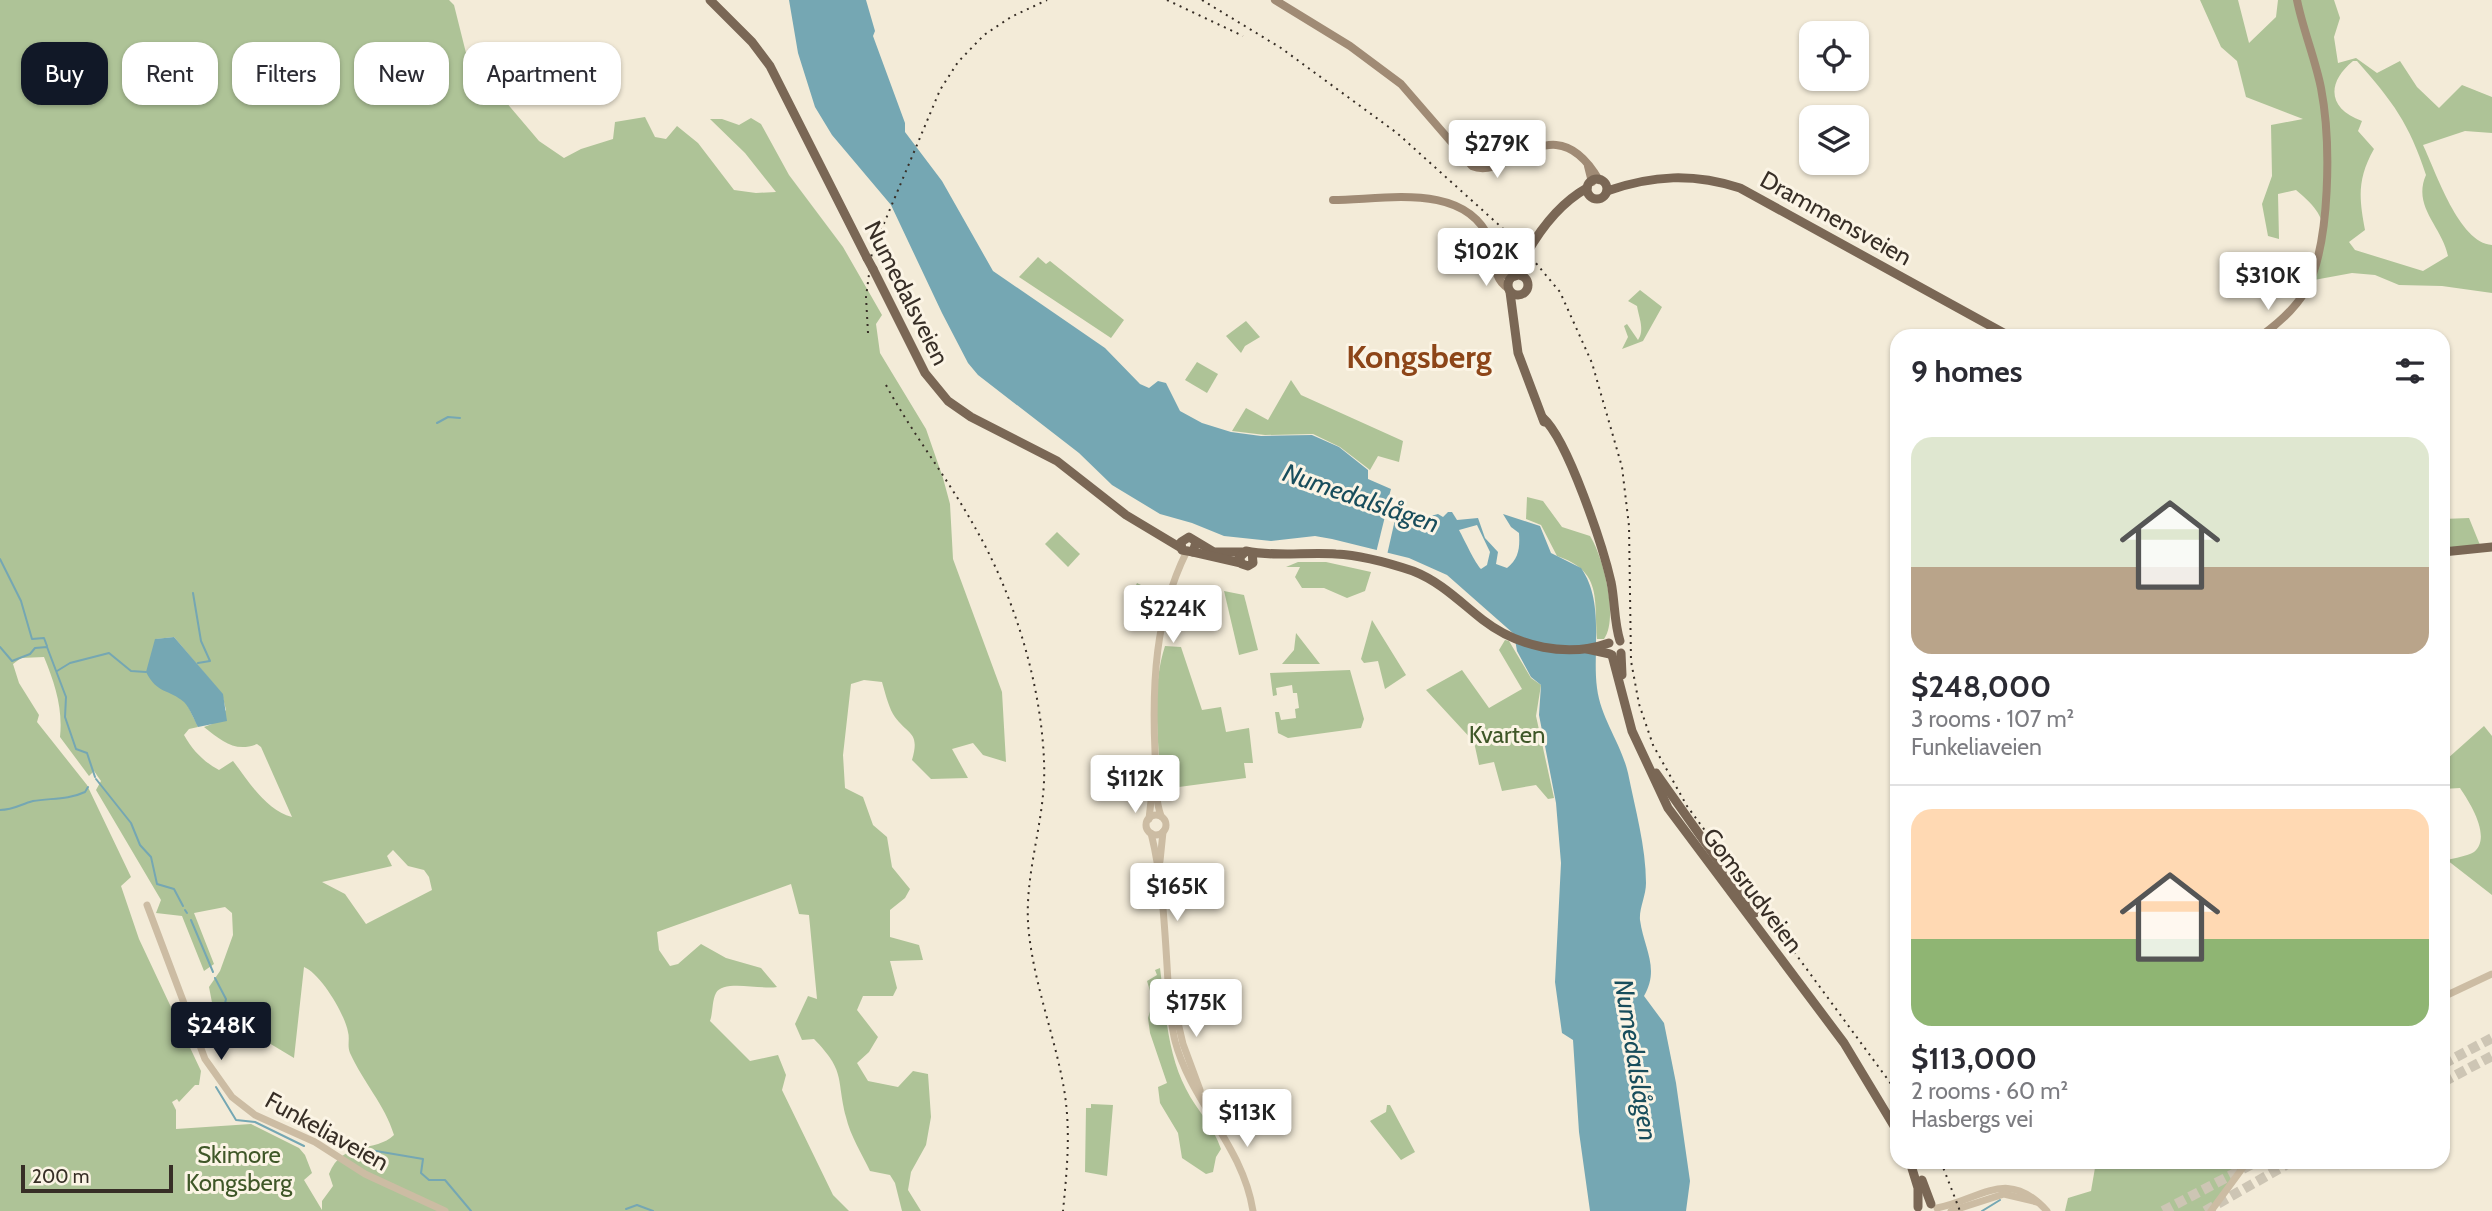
<!DOCTYPE html>
<html lang="en">
<head>
<meta charset="utf-8">
<style>
	:root { --surface:#fff; --page:#f7f7f7; --text:#2b2b33; --muted:#7c7c81; --line:#e1e1e2; --accent:#111827 }
	body { margin:0; font-family:Cabin,sans-serif; background:var(--page); color:var(--text); height:100vh; display:flex; flex-direction:column; font-size:26px; white-space:nowrap }
	* { box-sizing:border-box; margin:0 }
	p { font-size:23px; color:var(--muted) }
	.icon { flex:none; width:38px; height:38px; fill:none; stroke:currentColor; stroke-width:2; stroke-linecap:round; stroke-linejoin:round }
	.map { position:relative; flex:1; overflow:hidden }
	.sheet { position:absolute; left:1890px; top:329px; width:560px; height:840px; display:flex; flex-direction:column; background:var(--surface); border-radius:21px; box-shadow:0 2px 5px #0004 }
	.sheet>* { flex:none }
	.top-card { position:absolute; left:21px; top:42px; width:665px; height:63px; display:flex; gap:14px }
	.fabs { position:absolute; left:1799px; top:21px; display:grid; gap:14px }
	.fabs a { display:grid; place-items:center; width:70px; height:70px; border-radius:14px; background:var(--surface); box-shadow:0 2px 5px #0004; font-size:35px }
	.scale { position:absolute; left:21px; bottom:18px; width:152px; box-sizing:border-box; padding-left:7px; border:4px solid #372e26; border-top:0; font-size:19px; line-height:24px; white-space:nowrap; color:#372e26; -webkit-text-stroke:5px #fbf4e5; paint-order:stroke }
	.price { position:absolute; translate:-50% -60px; padding:0 16px; border-radius:7px; background:#fff; color:#222; font-size:23px; line-height:46px; filter:drop-shadow(0 2px 4px #0008) }
	.price::after { content:''; position:absolute; left:50%; top:42px; width:21px; height:16px; margin-left:-10px; background:inherit; clip-path:polygon(0 0,100% 0,50% 100%) }
	.price.on { background:var(--accent); color:#fff }
	ul { padding:0; list-style:none }
	li { display:grid; align-content:center; gap:14px; height:371px; padding:0 21px }
	li+li { border-top:2px solid var(--line) }
	li span { display:grid; place-items:center; height:217px; border-radius:21px; color:#555 }
	li>.icon { margin-inline-start:auto }
	span .icon { width:126px; height:126px; fill:#fffc; stroke-width:1 }
	li b { font-size:30px }
	h2 { display:flex; justify-content:space-between; align-items:center; height:84px; padding:0 21px; font-size:30px }
	.tag { padding:0 24px; border-radius:21px; background:var(--surface); box-shadow:0 2px 5px #0004; font-size:24px; line-height:63px }
	.tag.on { background:var(--accent); color:#fff }
	.map>svg:first-child { display:block }
	.green { fill:#aec397; fill-rule:evenodd }
	.water { fill:#75a7b3; fill-rule:evenodd }
	.pier { fill:#f3ebd8 }
	.lines { fill:none; stroke-linecap:round; stroke-linejoin:round }
	.stream { stroke:#75a7b3; stroke-width:2 }
	.trunk-tunnel { stroke:#cdc5b4; stroke-width:10; stroke-dasharray:10 5; stroke-linecap:butt }
	.tertiary { stroke:#ccbca3; stroke-width:7 }
	.secondary { stroke:#a08b75; stroke-width:8 }
	.primary { stroke:#7a6755; stroke-width:9 }
	.rail { stroke:#372e26; stroke-width:2; stroke-dasharray:2 5; stroke-linecap:butt }
	.primary-bridge { stroke:#7a6755; stroke-width:9 }
	.labels { text-anchor:middle; dominant-baseline:central; stroke-width:6; stroke-linejoin:round; paint-order:stroke }
	.street-label { font-size:24px; fill:#372e26; stroke:#fbf4e5 }
	.park-label { font-size:24px; fill:#3f5728; stroke:#fbf4e5 }
	.water-label { font-size:26px; font-style:italic; fill:#184d5c; stroke:#fbf4e5 }
	.district-label { font-size:32px; font-weight:bold; fill:#8d4518; stroke:#fbf4e5 }
</style>
</head>
<body>
<div class="map">
<svg width="2492" height="1211" viewBox="0 0 2492 1211">
	<rect width="100%" height="100%" fill="#f3ebd8"/>
	<g class="green">
		<path d="M0,0H449L454,5L470,69L477,80L500,95L539,141L564,158L581,149L613,139L615,122L645,117L655,137L666,139L677,126L698,143L734,190L756,193L776,192L745,153L710,119H722L739,125L751,118L761,124L789,175L843,247L882,315L876,324L880,353L926,429L943,478L950,504L953,559L1002,692L1006,762L983,755L973,743L952,749L968,778L931,779L912,760C921,730 906,735 893,714C888,705 885,692 882,682L864,680L851,684L843,755L845,788L863,797L873,825L887,837L892,867L910,889L905,898L890,910V937L919,945L923,960L890,961L897,988L893,996H863L857,1010L878,1037L869,1052L857,1063L868,1081L898,1087L913,1071L928,1074L931,1117L926,1145L911,1172L908,1190L921,1211H902L895,1183L890,1175L870,1171C862,1154 850,1135 846,1117C836,1077 846,1072 814,1039L802,1040L795,1024L808,996L817,999L809,915L799,914L791,884L657,932L659,950L670,966L678,964L701,944L726,958L761,968L777,987C762,990 723,979 716,993C712,1000 713,1013 710,1021L750,1061L778,1055L786,1075L782,1090L833,1195L849,1211H0ZM174,637L222,694L226,710L212,724L204,727C222,741 235,753 257,744L261,747L292,817C266,810 249,782 233,761L219,770C204,762 193,751 184,735L189,729L198,727L156,639ZM44,657C55,684 63,708 60,737L89,776L94,771L101,781L96,790L161,900L156,913L182,916L204,971L214,964L194,913L225,907L232,913L233,935L220,971L209,987L215,1018L249,1031L294,1058L304,967C320,973 345,1014 348,1032C350,1039 347,1046 350,1053C363,1082 385,1105 394,1135C376,1153 342,1140 329,1174L333,1186L322,1201V1210L304,1180L312,1173L305,1155L299,1148L251,1124L176,1129V1110L172,1102L177,1099L179,1102L195,1085H199L201,1071L139,939L121,886L131,877L87,785L37,722L39,715L19,683L13,664L21,658ZM393,850L408,866L424,870L429,877L432,890L366,924L345,894L322,882L392,866L387,856Z"/>
		<path d="M2200,0H2238L2249,43L2276,17L2278,0H2334L2340,18L2334,37L2338,63L2356,58L2377,73L2400,61L2417,87L2439,108L2462,85L2492,97V133L2465,131L2423,145C2436,172 2459,243 2492,245V293L2442,286L2399,285L2375,275L2352,273L2314,280C2325,235 2335,222 2296,190L2278,194L2279,239L2268,236L2262,204L2272,176L2271,125L2303,119L2246,97L2237,61L2221,47ZM2353,61H2357C2393,102 2409,123 2426,175C2412,207 2442,226 2448,256L2423,271L2355,250L2349,242L2365,230C2359,198 2357,179 2374,149L2358,131L2362,121C2328,109 2326,83 2353,61Z"/>
		<polygon points="1038,257 1046,264 1050,261 1124,320 1111,338 1019,277"/>
		<path d="M1640,290L1662,307L1643,341L1622,349L1628,337L1624,326L1627,324L1638,340C1645,330 1639,318 1637,306L1628,301Z"/>
		<polygon points="1246,321 1260,337 1245,346 1241,353 1226,336"/>
		<polygon points="1197,362 1218,374 1207,393 1185,380"/>
		<polygon points="1291,380 1301,395 1403,441 1399,462 1378,456 1370,470 1340,447 1313,434 1265,435 1232,431 1246,408 1268,420"/>
		<path d="M1527,497L1543,501L1562,527L1590,536C1603,556 1619,618 1604,639H1597C1594,598 1602,571 1557,556L1541,525L1526,519Z"/>
		<polygon points="2469,518 2480,545 2443,549 2443,519"/>
		<polygon points="1057,532 1080,554 1068,567 1045,544"/>
		<polygon points="1298,562 1326,562 1371,572 1365,591 1347,598 1324,588 1302,588 1295,577 1300,567 1286,567"/>
		<polygon points="1137,583 1151,590 1145,618 1133,615 1128,602"/>
		<polygon points="1224,591 1244,595 1258,650 1239,655"/>
		<polygon points="1372,620 1406,675 1385,689 1378,661 1364,663 1361,659"/>
		<polygon points="1296,633 1320,664 1282,664 1294,650"/>
		<polygon points="1505,640 1509,641 1531,678 1541,685 1536,716 1554,798 1548,799 1536,785 1502,791 1494,762 1479,765 1474,742 1426,690 1462,670 1489,708 1522,689 1499,650"/>
		<path d="M1165,646L1181,647L1202,710L1221,707L1226,732L1249,728L1253,763H1244L1246,778L1164,789L1165,765L1159,760C1157,721 1153,683 1165,646Z"/>
		<polygon points="1350,670 1364,719 1361,728 1288,738 1278,733 1275,712 1279,712 1281,720 1296,718 1295,709 1299,708 1297,693 1293,693 1292,685 1276,688 1277,695 1273,696 1270,673"/>
		<path d="M2484,726L2492,736V895L2447,860C2455,858 2467,856 2474,852C2492,837 2470,803 2460,788L2443,789V756L2447,759Z"/>
		<path d="M1160,968C1165,1007 1167,1053 1186,1089C1197,1111 1213,1125 1221,1149L1216,1157L1213,1172L1206,1174L1182,1158L1178,1133L1160,1103L1158,1087L1167,1083L1150,1033L1148,1018L1153,1001L1147,981L1157,975L1155,970Z"/>
		<polygon points="1091,1104 1113,1105 1107,1176 1085,1172 1086,1108 1091,1108"/>
		<polygon points="1387,1105 1390,1105 1415,1152 1401,1160 1370,1121 1386,1112"/>
		<polygon points="2096,1162 2240,1162 2245,1166 2213,1211 2065,1211 2068,1198 2091,1191"/>
	</g>
	<g class="water">
		<path d="M789,0H866L875,31L873,36L905,123V132L942,181L993,271L1105,348L1140,384L1149,388L1158,381L1166,383L1180,411L1202,423L1231,432L1261,436L1312,435L1339,447L1368,470V479L1391,489L1388,500L1399,504L1397,510H1393L1409,522L1438,514L1443,517L1448,512H1452L1457,520L1478,518L1485,538L1498,552L1496,564L1507,568C1519,559 1520,547 1519,533L1511,527L1503,514L1540,526L1551,553L1581,568C1605,602 1592,650 1597,688C1601,719 1621,743 1628,773C1635,808 1646,847 1646,883C1646,896 1639,908 1640,920C1644,949 1660,968 1644,996L1664,1023L1676,1083L1690,1181L1686,1211H1590L1579,1132L1573,1040L1562,1033L1555,982L1561,863L1556,803L1539,715L1541,685L1531,677L1517,651L1514,634L1447,575L1409,558L1332,539L1315,536L1271,541L1224,536L1192,523L1160,514L1112,485L1079,453L978,375L968,363L942,313L891,205L832,135L815,107L798,53ZM1477,525L1490,552L1487,565L1481,569C1475,563 1465,541 1459,530Z"/>
		<path d="M174,637L223,694L227,721L198,727C194,720 190,708 184,702C169,689 157,694 146,672L155,639Z"/>
	</g>
	<polygon class="pier" points="1389,500 1399,502 1387,555 1376,553"/>
	<g class="lines">
		<g class="stream">
			<polyline points="437,423 448,417 460,418"/>
			<polyline points="0,559 21,601 32,639 44,638 47,646"/>
			<polyline points="193,593 201,641 210,661 198,663"/>
			<polyline points="0,647 12,661 30,654 35,648 47,647 66,697 65,717 76,749 87,753 95,777"/>
			<polyline points="57,671 70,663 109,653 131,671 146,672"/>
			<polyline points="96,779 131,823 140,845 151,857 157,884 174,889 183,906"/>
			<path d="M0,810C14,810 21,804 33,801C51,798 68,800 85,792L88,787"/>
			<polyline points="185,910 187,913"/>
			<polyline points="191,920 213,972"/>
			<polyline points="215,978 226,999 221,1021"/>
			<polyline points="216,1087 236,1120 255,1122 304,1146"/>
			<polyline points="370,1150 423,1159 421,1173 429,1180 445,1180 471,1211"/>
			<polyline points="626,1209 637,1205 653,1211"/>
			<polyline points="1982,1211 2000,1200"/>
		</g>
		<g class="trunk-tunnel">
			<polyline points="2443,1064 2492,1038"/>
			<polyline points="2443,1082 2492,1056"/>
			<polyline points="2163,1211 2256,1162"/>
			<polyline points="2205,1211 2291,1162"/>
		</g>
		<g class="tertiary">
			<circle cx="1156" cy="825" r="10"/>
			<path d="M1161,816C1154,796 1156,773 1155,752C1152,684 1155,616 1186,553"/>
			<polyline points="1149,819 1152,792"/>
			<path d="M1151,833C1163,881 1165,933 1168,982C1170,1002 1170,1021 1175,1041C1191,1102 1243,1146 1253,1211"/>
			<polyline points="1160,861 1163,832"/>
			<polyline points="147,905 205,1059 232,1097 255,1115 315,1142 365,1174 445,1211"/>
			<polyline points="1170,988 1183,1044 1200,1090"/>
			<polyline points="2443,997 2492,974"/>
			<path d="M1937,1208C1982,1199 2007,1167 2047,1211"/>
			<polyline points="1951,1211 2004,1194 2037,1202"/>
			<polyline points="2211,1211 2247,1162"/>
		</g>
		<g class="secondary">
			<path d="M1275,0L1350,46L1401,84L1472,166C1509,182 1553,101 1599,180"/>
			<polyline points="1588,166 1592,182"/>
			<path d="M1333,200C1383,200 1465,181 1490,240C1497,257 1491,278 1508,288"/>
			<polyline points="1497,271 1511,278"/>
			<path d="M2261,336C2279,323 2295,309 2306,290C2331,243 2331,140 2321,88C2315,58 2303,30 2297,0"/>
		</g>
		<g class="primary">
			<polyline points="710,0 752,42 770,66 867,258"/>
			<circle cx="1597" cy="189" r="10"/>
			<path d="M1607,191C1653,175 1693,173 1740,188L2009,336"/>
			<polyline points="873,269 925,373 948,401 971,417 1057,461 1126,515 1181,548"/>
			<circle cx="1518" cy="285" r="10"/>
			<path d="M1515,276C1531,242 1553,207 1587,188"/>
			<polyline points="1510,292 1518,353 1544,422"/>
			<path d="M1543,418C1568,440 1603,547 1611,582C1615,602 1614,622 1620,641"/>
			<polyline points="1196,542 1193,552 1182,550 1181,542 1189,537 1214,552 1242,552"/>
			<polyline points="1193,552 1241,563"/>
			<path d="M1252,552L1253,563L1248,566L1242,564L1239,558L1246,551C1276,557 1305,552 1336,554C1362,555 1389,563 1413,571C1441,582 1460,602 1483,620C1518,647 1567,658 1609,643"/>
			<polyline points="2443,552 2492,547"/>
			<polyline points="1587,649 1610,654"/>
			<polyline points="1621,653 1622,675"/>
			<polyline points="1612,655 1632,731 1668,808 1844,1043 1897,1131"/>
			<polyline points="1656,773 1755,913"/>
			<polyline points="1910,1162 1918,1188 1918,1207"/>
			<polyline points="1922,1180 1931,1204"/>
		</g>
		<g class="rail">
			<polyline points="1167,0 1243,36"/>
			<polyline points="1202,0 1281,48 1397,133 1520,244 1560,292 1592,363 1622,467 1629,526 1631,661 1639,704 1653,745 1687,806 1897,1092"/>
			<polyline points="868,333 866,297 872,252 940,90 958,62 984,35 1011,17 1047,0"/>
			<path d="M886,385C912,433 946,476 973,524C1013,592 1041,682 1044,761C1047,820 1022,875 1029,934C1035,987 1055,1037 1064,1089C1071,1130 1067,1170 1063,1211"/>
			<polyline points="1941,1162 1960,1211"/>
		</g>
		<polyline class="primary-bridge" points="867,258 873,269"/>
	</g>
	<g class="labels">
		<g class="street-label">
			<text transform="translate(1836 218) rotate(29)">Drammensveien</text>
			<text transform="translate(907 293) rotate(63)">Numedalsveien</text>
			<text transform="translate(1753 890) rotate(53)">Gomsrudveien</text>
			<text transform="translate(327 1131) rotate(29)">Funkeliaveien</text>
		</g>
		<g class="park-label">
			<text x="1507" y="734">Kvarten</text>
			<text x="239" y="1154">Skimore<tspan x="239" dy="28">Kongsberg</tspan></text>
		</g>
		<g class="water-label">
			<text transform="translate(1361 498) rotate(19)">Numedalslågen</text>
			<text transform="translate(1636 1060) rotate(81)">Numedalslågen</text>
		</g>
		<g class="district-label">
			<text x="1419" y="356">Kongsberg</text>
		</g>
	</g>
</svg>
<div class="fabs">
<a><svg class="icon" aria-label="locate" viewBox="0 0 24 24"><circle cx="12" cy="12" r="6"/><path d="M12 2v4M12 18v4M2 12h4M18 12h4"/></svg></a>
<a><svg class="icon" aria-label="layers" viewBox="0 0 24 24"><path d="M12 4l9 5-9 5-9-5zM3 14l9 5 9-5"/></svg></a>
</div>
<div class="scale">200 m</div>
<b class="price" style="left:1497px;top:180px">$279K</b>
<b class="price" style="left:1486px;top:288px">$102K</b>
<b class="price" style="left:2268px;top:312px">$310K</b>
<b class="price" style="left:1173px;top:645px">$224K</b>
<b class="price" style="left:1135px;top:815px">$112K</b>
<b class="price" style="left:1177px;top:923px">$165K</b>
<b class="price" style="left:1196px;top:1039px">$175K</b>
<b class="price on" style="left:221px;top:1062px">$248K</b>
<b class="price" style="left:1247px;top:1149px">$113K</b>
<div class="top-card">
<a class="tag on">Buy</a>
<a class="tag">Rent</a>
<a class="tag">Filters</a>
<a class="tag">New</a>
<a class="tag">Apartment</a>
</div>
<section class="sheet">
<h2>9 homes<svg class="icon" aria-label="filters" viewBox="0 0 24 24"><path d="M4 7h16M4 17h16"/><circle cx="9" cy="7" r="2"/><circle cx="15" cy="17" r="2"/></svg></h2>
<ul>
<li><span style="background:linear-gradient(#dfe7d0 60%,#b9a48a 0)"><svg class="icon" aria-label="home" viewBox="0 0 24 24"><path d="M3 11l9-7 9 7M6 9v11h12V9"/></svg></span><div><b>$248,000</b><p>3 rooms · 107 m²</p><p>Funkeliaveien</p></div></li>
<li><span style="background:linear-gradient(#ffd9b3 60%,#8fb573 0)"><svg class="icon" aria-label="home" viewBox="0 0 24 24"><path d="M3 11l9-7 9 7M6 9v11h12V9"/></svg></span><div><b>$113,000</b><p>2 rooms · 60 m²</p><p>Hasbergs vei</p></div></li>
</ul>
</section>
</div>
</body>
</html>
